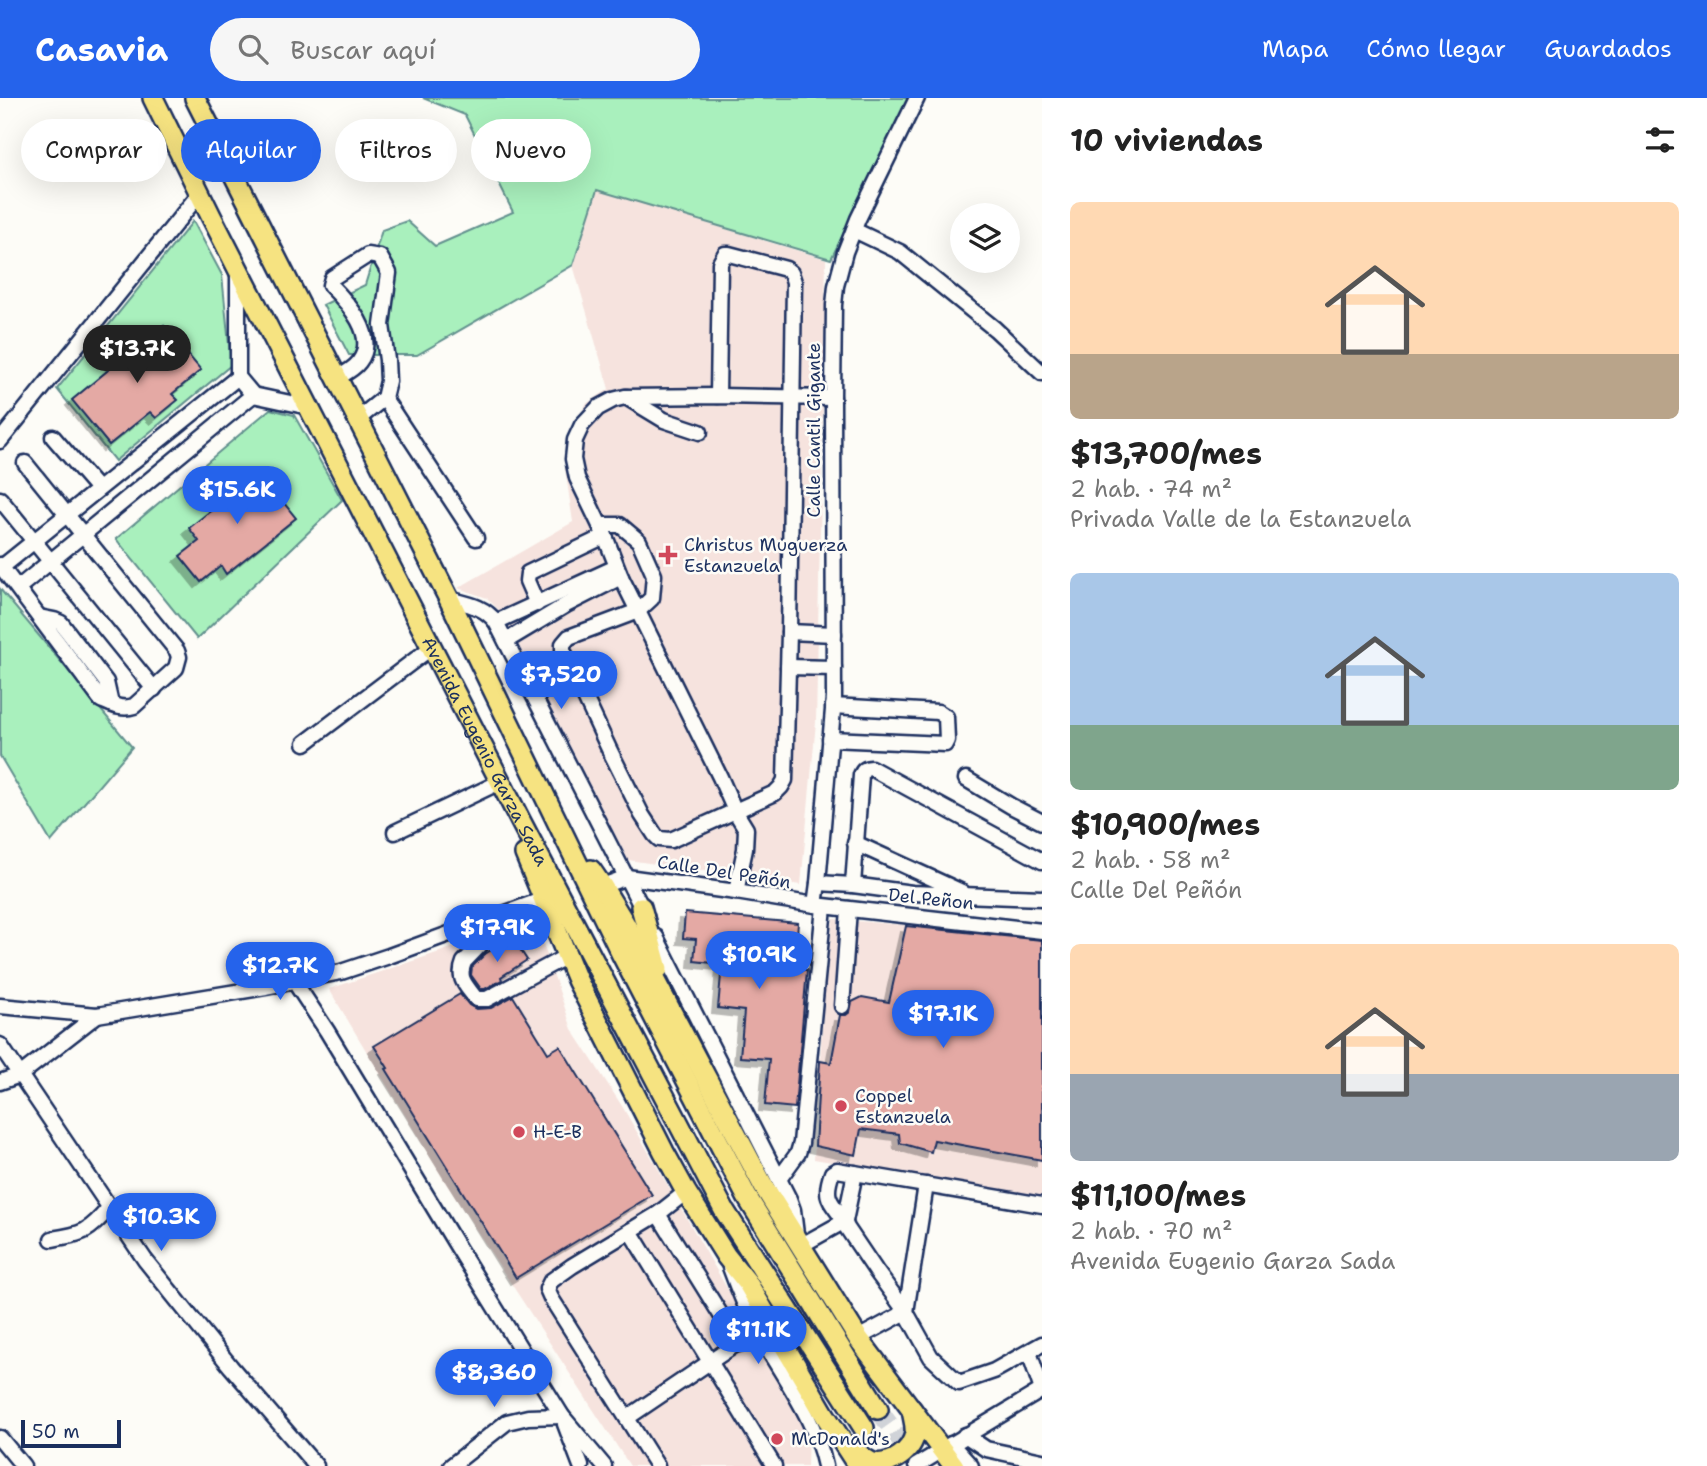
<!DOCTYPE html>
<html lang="es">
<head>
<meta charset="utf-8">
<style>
	:root { --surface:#fff; --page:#f6f6f6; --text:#222; --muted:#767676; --accent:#2563eb }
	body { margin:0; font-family:"Shantell Sans",sans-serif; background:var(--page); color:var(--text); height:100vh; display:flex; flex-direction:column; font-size:26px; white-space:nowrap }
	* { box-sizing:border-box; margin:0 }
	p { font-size:23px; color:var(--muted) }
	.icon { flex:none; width:38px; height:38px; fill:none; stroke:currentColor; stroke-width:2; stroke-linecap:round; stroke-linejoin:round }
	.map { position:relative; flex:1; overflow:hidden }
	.panel { display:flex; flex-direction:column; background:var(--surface); width:665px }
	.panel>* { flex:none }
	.top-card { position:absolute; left:21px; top:21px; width:665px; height:63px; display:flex; gap:14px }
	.controls { position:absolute; left:950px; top:105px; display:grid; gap:14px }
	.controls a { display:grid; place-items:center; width:70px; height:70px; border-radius:50%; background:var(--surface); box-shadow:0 7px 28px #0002; font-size:35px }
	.scale { position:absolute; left:21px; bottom:18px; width:100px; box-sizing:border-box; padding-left:7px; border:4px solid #1b2f5e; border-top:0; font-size:19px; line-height:24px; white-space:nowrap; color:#1b2f5e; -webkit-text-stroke:5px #fdfcf7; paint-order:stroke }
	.price { position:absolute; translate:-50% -60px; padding:0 16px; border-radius:24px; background:var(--accent); color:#fff; font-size:23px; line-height:46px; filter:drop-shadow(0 2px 4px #0008) }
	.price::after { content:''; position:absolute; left:50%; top:42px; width:21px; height:16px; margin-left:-10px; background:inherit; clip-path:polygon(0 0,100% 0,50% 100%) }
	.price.selected { background:#222; color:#fff }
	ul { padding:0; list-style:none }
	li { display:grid; align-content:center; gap:14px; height:371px; padding:0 28px }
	li span { display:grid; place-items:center; height:217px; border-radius:10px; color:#555 }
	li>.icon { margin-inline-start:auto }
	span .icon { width:126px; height:126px; fill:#fffc; stroke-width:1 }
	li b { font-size:30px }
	h2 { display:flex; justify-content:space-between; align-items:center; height:84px; padding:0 28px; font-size:30px }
	.pill { padding:0 24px; border-radius:32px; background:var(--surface); box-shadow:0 7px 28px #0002; font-size:24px; line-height:63px }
	.pill.selected { background:var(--accent); color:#fff }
	header { display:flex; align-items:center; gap:42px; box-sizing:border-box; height:98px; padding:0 35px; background:var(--accent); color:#fff }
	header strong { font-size:33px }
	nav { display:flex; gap:38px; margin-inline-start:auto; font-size:24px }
	.search { width:490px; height:63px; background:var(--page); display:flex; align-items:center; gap:18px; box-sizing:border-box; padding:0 24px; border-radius:38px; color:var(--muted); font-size:26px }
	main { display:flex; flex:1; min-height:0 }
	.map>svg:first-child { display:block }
	.built { fill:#f6e3de }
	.green { fill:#a9f0bd; stroke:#62908e; stroke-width:2 }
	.building { fill:#e4a9a4; stroke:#1b2f5e; stroke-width:2; filter:url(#shadow) }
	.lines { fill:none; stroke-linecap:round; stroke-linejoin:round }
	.highway-tunnel { stroke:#d0d3d8; stroke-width:19; stroke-dasharray:19 10; stroke-linecap:butt }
	.minor-casing { stroke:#1b2f5e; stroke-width:19 }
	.highway-casing { stroke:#1b2f5e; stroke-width:24 }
	.minor { stroke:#fdfcf7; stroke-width:14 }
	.highway { stroke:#f6e381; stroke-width:19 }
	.poi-dot { fill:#d1495b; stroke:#fdfcf7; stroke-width:2.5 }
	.labels { text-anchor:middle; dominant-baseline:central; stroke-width:5; stroke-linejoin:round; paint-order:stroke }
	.street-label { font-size:18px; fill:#1b2f5e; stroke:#fdfcf7 }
	.poi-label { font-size:18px; fill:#1b2f5e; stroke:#fdfcf7; text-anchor:start }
</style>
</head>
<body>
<header>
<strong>Casavia</strong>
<div class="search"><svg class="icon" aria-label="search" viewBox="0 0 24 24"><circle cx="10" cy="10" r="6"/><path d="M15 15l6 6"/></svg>Buscar aquí</div>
<nav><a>Mapa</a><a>Cómo llegar</a><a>Guardados</a></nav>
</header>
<main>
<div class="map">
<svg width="1042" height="1368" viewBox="0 0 1042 1368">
	<defs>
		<filter id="shadow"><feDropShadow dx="-6" dy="6" stdDeviation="0" flood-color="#0004"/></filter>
	</defs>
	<rect width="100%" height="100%" fill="#fdfcf7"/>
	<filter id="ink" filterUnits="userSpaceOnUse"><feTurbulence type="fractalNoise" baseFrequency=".0143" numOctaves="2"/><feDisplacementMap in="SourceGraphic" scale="14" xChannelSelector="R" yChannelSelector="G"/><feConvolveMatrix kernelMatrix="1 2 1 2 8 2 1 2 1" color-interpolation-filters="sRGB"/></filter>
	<g filter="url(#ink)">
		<g class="built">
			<polygon points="596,92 826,161 816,624 801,787 628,762 502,515 487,500 458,490 573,424 565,370 569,335 586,306 609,291 573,167"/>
			<polygon points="833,821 1042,839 1042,1100 814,1061 824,897"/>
			<polygon points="535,822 572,931 622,1008 808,1331 807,1368 630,1368 445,1084 329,891"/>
		</g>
		<g class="green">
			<polygon points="423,0 910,0 831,161 597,92 573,167 417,257 349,257 323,207 365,187 382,132 407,123 435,148 513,114 465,17"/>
			<polygon points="193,123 222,177 231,267 115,363 57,291"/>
			<polygon points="270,311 294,317 342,402 197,541 116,441"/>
			<polygon points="0,491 132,649 51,744 0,658"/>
		</g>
		<g class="building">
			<polygon points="164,228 201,272 172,296 178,302 156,320 150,314 109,347 72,302 113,268 108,261 130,243 136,251"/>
			<polygon points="259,374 296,420 226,476 221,468 201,484 180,458 199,443 189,430 228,399 218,386 232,375 242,388"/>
			<polygon points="685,815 798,825 794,871 807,872 795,1010 765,1007 769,961 740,959 744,913 718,910 722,866 694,863 696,841 683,840"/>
			<polygon points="906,828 1042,842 1042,1062 934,1042 931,1054 900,1045 899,1036 861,1031 856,1057 815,1048 820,963 831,965 840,917 846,917 850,914 852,904 862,899 889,904"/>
			<polygon points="512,839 527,862 501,879 502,882 485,891 481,891 471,877 472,869 485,856"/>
			<polygon points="460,896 469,907 476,911 491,910 513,898 548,955 560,948 652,1097 516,1180 386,971 388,970 374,948"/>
		</g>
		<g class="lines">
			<g class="highway-tunnel">
				<polyline points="878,1311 919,1368"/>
				<polyline points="864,1330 892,1368"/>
			</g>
			<g class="minor-casing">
				<g id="minor">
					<polyline points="854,132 900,154 995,231 1042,275"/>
					<polyline points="238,175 238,279 253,297 309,309"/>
					<path d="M337,280C344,276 354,271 359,264C379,238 347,204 330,187L332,180L368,157L380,159L389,175L382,227L387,262L388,283L384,300L358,321"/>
					<polyline points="626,299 664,322 700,334"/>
					<polyline points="384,300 476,440"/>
					<polyline points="53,339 98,391"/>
					<polyline points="0,343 200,95"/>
					<polyline points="0,401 154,591"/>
					<polyline points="600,427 620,427 639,443 654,477 652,500 638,513 569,539 563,546 563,552 609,651 642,717 655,737 659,741 671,742 775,695 781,689 785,682 789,534 794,184 791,175 786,171 729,156 725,156 720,165 718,298"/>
					<path d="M0,467L101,602C113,607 122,612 134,608L176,570L179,559L177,553L25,365"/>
					<polyline points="2,469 238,279"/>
					<polyline points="18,490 253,297"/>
					<path d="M449,501C467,506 484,508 496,524L646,818"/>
					<polyline points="537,506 527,483 528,475 605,438"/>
					<polyline points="39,519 54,522 61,525 106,584 111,606"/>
					<polyline points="496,524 616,469"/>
					<polyline points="789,534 834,536"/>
					<polyline points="506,543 566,507 621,479"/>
					<polyline points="788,569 834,570"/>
					<polyline points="830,641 945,646 947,642 946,619 938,614 833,608"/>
					<polyline points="305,645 432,549"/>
					<polyline points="966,681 1011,708 1042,724"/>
					<polyline points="395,734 500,684"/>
					<polyline points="855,745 962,794"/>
					<polyline points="818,785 853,787 912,795 1042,800"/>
					<path d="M853,787L861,677C863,672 865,670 871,670L1042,763"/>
					<polyline points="602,788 627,779 736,794 815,807 1042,833"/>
					<polyline points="736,794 745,751 746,731 735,713 720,679 621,479 605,438 577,380 573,361 575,342 582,327 598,310 613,302 625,299 718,298 833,300"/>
					<polyline points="815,807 818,785 834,600 833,300 834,207 836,188 845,154 858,121 917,0"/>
					<path d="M509,817L464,864C457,881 466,887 476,901H487L567,858"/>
					<polyline points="656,839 789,1101 793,1112 796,1136"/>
					<polyline points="294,883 327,933 457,1148 562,1318 604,1368"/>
					<polyline points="0,908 97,917 266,889 341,874 389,858 544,801"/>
					<polyline points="842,908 849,811"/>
					<polyline points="0,947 145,1162 231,1269 316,1368"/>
					<polyline points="0,984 20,977 97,917"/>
					<polyline points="779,1081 798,1055 801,1045 824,809"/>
					<path d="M1042,1107L837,1072L832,1075C820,1107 838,1105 847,1130L876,1173L906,1214L931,1259L959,1285L994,1273L1042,1246"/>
					<polyline points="658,1116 739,1246"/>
					<polyline points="630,1133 774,1368"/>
					<path d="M52,1141C83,1136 89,1134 109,1110"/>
					<polyline points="800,1148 845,1123 855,1075"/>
					<path d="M730,1169C738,1191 747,1213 758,1234C782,1278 814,1317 825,1368"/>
					<polyline points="858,1240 906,1214 926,1087"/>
					<polyline points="1029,1254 1042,1292"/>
					<polyline points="627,1320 757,1232"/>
					<polyline points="565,1326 581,1368"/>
					<polyline points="965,1337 986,1351 1042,1363"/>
					<polyline points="0,1340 23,1368"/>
					<polyline points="951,1346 971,1368"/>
					<polyline points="451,1368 507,1324 528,1319 562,1318"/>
					<polyline points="657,1368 551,1200 547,1191 551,1183 572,1168 658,1116 686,1094"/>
					<polyline points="916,1368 1042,1292"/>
				</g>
			</g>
			<g class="highway-casing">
				<g id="highway">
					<path id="s1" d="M153,0L211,118L521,724L724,1112L864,1330"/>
					<polyline points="195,0 449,501 622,857 747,1099 878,1311"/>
					<polyline points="525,756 577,882 664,1054 686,1094 726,1158 747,1184 825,1317 858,1368"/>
					<polyline points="591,772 602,788 625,826 764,1089 858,1240 954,1368"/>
					<polyline points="641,809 658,871"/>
					<path d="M849,1349C857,1354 865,1362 873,1365C892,1368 912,1353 915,1335C916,1327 913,1320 912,1312"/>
				</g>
			</g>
			<use href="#minor" class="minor"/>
			<use href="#highway" class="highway"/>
		</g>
	</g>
	<g class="poi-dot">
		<path d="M664.5 446.5h7v7h7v7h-7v7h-7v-7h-7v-7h7z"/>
		<circle cx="841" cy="1008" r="7"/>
		<circle cx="519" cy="1034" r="7"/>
		<circle cx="777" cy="1341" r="7"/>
	</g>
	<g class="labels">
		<g class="street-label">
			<text transform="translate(814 332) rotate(-90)">Calle Cantil Gigante</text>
			<text stroke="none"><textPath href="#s1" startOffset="733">Avenida Eugenio Garza Sada</textPath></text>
			<text transform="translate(724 774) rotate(9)">Calle Del Peñón</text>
			<text transform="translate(931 801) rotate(6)">Del Peñon</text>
		</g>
		<g class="poi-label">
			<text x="684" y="447">Christus Muguerza<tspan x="684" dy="21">Estanzuela</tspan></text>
			<text x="855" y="998">Coppel<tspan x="855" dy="21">Estanzuela</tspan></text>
			<text x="533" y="1034">H-E-B</text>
			<text x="791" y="1341">McDonald's</text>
		</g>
	</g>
</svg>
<div class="controls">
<a><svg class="icon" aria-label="layers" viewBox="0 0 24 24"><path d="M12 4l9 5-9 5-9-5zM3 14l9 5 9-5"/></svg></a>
</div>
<div class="scale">50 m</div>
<b class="price selected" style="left:137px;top:287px">$13.7K</b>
<b class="price" style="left:237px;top:428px">$15.6K</b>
<b class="price" style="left:561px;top:613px">$7,520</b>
<b class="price" style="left:497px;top:866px">$17.9K</b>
<b class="price" style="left:759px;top:893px">$10.9K</b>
<b class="price" style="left:280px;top:904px">$12.7K</b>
<b class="price" style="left:943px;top:952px">$17.1K</b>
<b class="price" style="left:161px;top:1155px">$10.3K</b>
<b class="price" style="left:758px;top:1268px">$11.1K</b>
<b class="price" style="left:494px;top:1311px">$8,360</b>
<div class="top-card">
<a class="pill">Comprar</a>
<a class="pill selected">Alquilar</a>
<a class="pill">Filtros</a>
<a class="pill">Nuevo</a>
</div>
</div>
<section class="panel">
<h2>10 viviendas<svg class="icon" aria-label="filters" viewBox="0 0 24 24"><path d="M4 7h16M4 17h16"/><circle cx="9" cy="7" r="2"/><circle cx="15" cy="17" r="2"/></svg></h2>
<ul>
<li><span style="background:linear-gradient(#ffd9b3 70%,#b9a48a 0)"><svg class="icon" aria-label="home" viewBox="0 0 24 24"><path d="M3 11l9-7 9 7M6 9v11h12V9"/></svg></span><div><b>$13,700/mes</b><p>2 hab. · 74 m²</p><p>Privada Valle de la Estanzuela</p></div></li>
<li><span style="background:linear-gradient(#a9c7e8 70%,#7fa58c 0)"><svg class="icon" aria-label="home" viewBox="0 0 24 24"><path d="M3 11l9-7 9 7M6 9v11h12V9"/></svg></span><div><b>$10,900/mes</b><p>2 hab. · 58 m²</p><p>Calle Del Peñón</p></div></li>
<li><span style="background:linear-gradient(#ffd9b3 60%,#9aa5b1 0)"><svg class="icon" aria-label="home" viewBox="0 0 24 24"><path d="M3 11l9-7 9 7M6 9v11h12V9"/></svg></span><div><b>$11,100/mes</b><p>2 hab. · 70 m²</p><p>Avenida Eugenio Garza Sada</p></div></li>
</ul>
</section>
</main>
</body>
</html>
